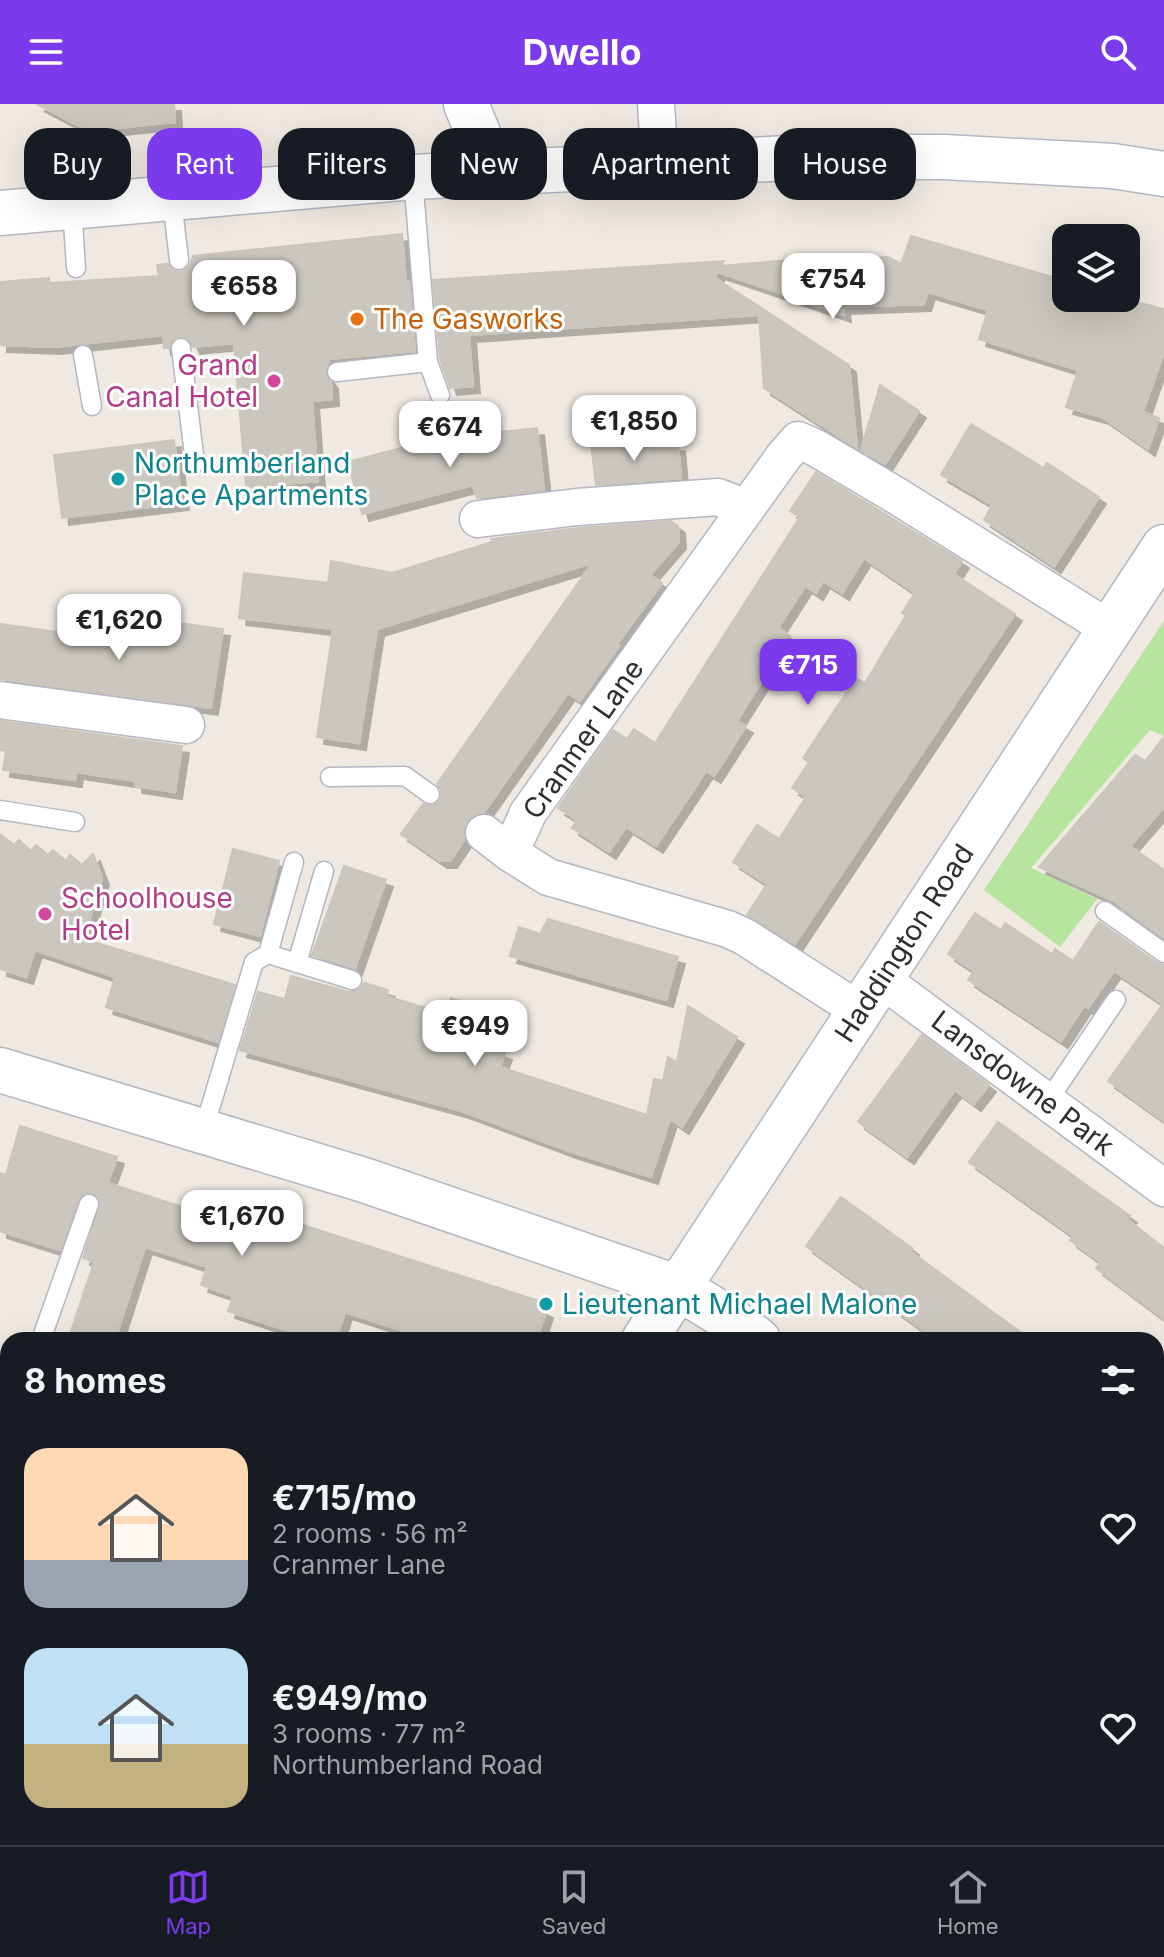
<!DOCTYPE html>
<html lang="en">
<head>
<meta charset="utf-8">
<style>
	:root { --surface:#171b24; --page:#242831; --text:#f1f3f6; --muted:#9ea1a6; --line:#363941; --accent:#7c3aed }
	body { margin:0; font-family:Inter,sans-serif; background:var(--page); color:var(--text); height:100vh; display:flex; flex-direction:column; font-size:30px; white-space:nowrap }
	* { box-sizing:border-box; margin:0 }
	p { font-size:26px; color:var(--muted) }
	.icon { flex:none; width:44px; height:44px; fill:none; stroke:currentColor; stroke-width:2; stroke-linecap:round; stroke-linejoin:round }
	.map { position:relative; flex:1; overflow:hidden }
	.details { position:absolute; left:0px; top:1228px; width:1164px; height:514px; display:flex; flex-direction:column; background:var(--surface); border-radius:24px 24px 0 0; box-shadow:0 8px 32px #0002 }
	.details>* { flex:none }
	.banner { position:absolute; left:24px; top:24px; width:1116px; height:72px; display:flex; gap:16px }
	.controls { position:absolute; left:1052px; top:120px; display:grid; gap:16px }
	.controls a { display:grid; place-items:center; width:88px; height:88px; border-radius:16px; background:var(--surface); box-shadow:0 8px 32px #0002; font-size:40px }
	.price { position:absolute; translate:-50% -68px; padding:0 18px; border-radius:16px; background:#fff; color:#222; font-size:26px; line-height:52px; filter:drop-shadow(0 2px 4px #0008) }
	.price::after { content:''; position:absolute; left:50%; top:48px; width:24px; height:18px; margin-left:-12px; background:inherit; clip-path:polygon(0 0,100% 0,50% 100%) }
	.price.on { background:var(--accent); color:#fff }
	ul { padding:0; list-style:none }
	li { display:flex; align-items:center; gap:24px; height:200px; padding:0 24px }
	li span { display:grid; place-items:center; flex:none; width:224px; height:160px; border-radius:24px; color:#555 }
	li>.icon { margin-inline-start:auto }
	span .icon { width:96px; height:96px; fill:#fffc; stroke-width:1 }
	li b { font-size:34px }
	h2 { display:flex; justify-content:space-between; align-items:center; height:96px; padding:0 24px; font-size:34px }
	.tag { padding:0 28px; border-radius:24px; background:var(--surface); box-shadow:0 8px 32px #0002; font-size:28px; line-height:72px }
	.tag.on { background:var(--accent); color:#fff }
	header { display:flex; justify-content:space-between; align-items:center; height:104px; padding:0 24px; background:var(--accent); color:#fff; font-size:36px; font-weight:700 }
	.tabs { display:flex; justify-content:space-around; align-items:center; height:112px; border-top:2px solid var(--line); background:var(--surface); font-size:22px; color:var(--muted) }
	.tabs a { display:grid; justify-items:center; gap:4px }
	.tabs .on { color:var(--accent) }
	.map>svg:first-child { display:block }
	.green { fill:#b6e59e }
	.building { fill:#cbc7bf; stroke:#cbc5ba; stroke-width:2; filter:url(#shadow) }
	.lines { fill:none; stroke-linecap:round; stroke-linejoin:round }
	.lane-casing { stroke:#b4b7c1; stroke-width:21 }
	.street-casing { stroke:#b4b7c1; stroke-width:39 }
	.secondary-casing { stroke:#b4b7c1; stroke-width:47 }
	.lane { stroke:#fff; stroke-width:18 }
	.street { stroke:#fff; stroke-width:36 }
	.secondary { stroke:#fff; stroke-width:44 }
	.food-dot { fill:#e8710a; stroke:#fff; stroke-width:3 }
	.hotel-dot { fill:#d1479c; stroke:#fff; stroke-width:3 }
	.culture-dot { fill:#0f9aa8; stroke:#fff; stroke-width:3 }
	.labels { text-anchor:middle; dominant-baseline:central; stroke-width:6; stroke-linejoin:round; paint-order:stroke }
	.food-label { font-size:28px; fill:#c56008; stroke:#fff; text-anchor:start }
	.hotel-label { font-size:28px; fill:#b23c85; stroke:#fff; text-anchor:end }
	.culture-label { font-size:28px; fill:#0d838f; stroke:#fff; text-anchor:start }
	.street-label { font-size:28px; fill:#2e2e2e; stroke:#fff }
</style>
</head>
<body>
<header><svg class="icon" aria-label="menu" viewBox="0 0 24 24"><path d="M4 6h16M4 12h16M4 18h16"/></svg>Dwello<svg class="icon" aria-label="search" viewBox="0 0 24 24"><circle cx="10" cy="10" r="6"/><path d="M15 15l6 6"/></svg></header>
<div class="map">
<svg width="1164" height="1741" viewBox="0 0 1164 1741">
	<defs>
		<filter id="shadow"><feDropShadow dx="7" dy="7" stdDeviation="0" flood-color="#0004"/></filter>
	</defs>
	<rect width="100%" height="100%" fill="#efe9e1"/>
	<polygon class="green" points="1164,517 1164,632 1150,626 1031,764 1097,795 1060,843 984,786"/>
	<g class="building">
		<polygon points="37,0 174,0 175,18 99,26 83,24"/>
		<polygon points="402,130 406,177 409,177 415,247 329,255 325,269 331,278 332,295 312,297 318,377 246,383 234,239 193,243 190,236 180,232 173,235 169,244 164,244 163,231 54,243 0,241 0,178 49,174 49,179 159,172 157,161 168,160 174,167 181,168 190,161 193,152"/>
		<polygon points="911,132 1066,177 1066,194 1121,194 1164,205 1164,248 1143,308 1159,314 1148,345 1102,313 1066,303 1078,266 979,235 988,206 928,188 924,200 843,203 844,211 718,168 715,174 849,261 857,344 764,284 759,211 469,231 473,282 450,284 440,255 433,176 724,157 721,162 845,151 845,156 888,153 901,160"/>
		<polygon points="880,281 919,307 885,360 861,346"/>
		<polygon points="971,320 1044,364 1047,359 1099,393 1054,462 984,416 992,401 941,371"/>
		<polygon points="537,324 544,386 477,394 473,381 362,410 348,358 447,332 449,340 499,328"/>
		<polygon points="174,336 182,399 62,414 54,351"/>
		<polygon points="620,336 621,345 678,340 681,374 596,381 591,339"/>
		<polygon points="816,368 962,457 954,470 1015,510 795,840 747,811 767,780 733,758 757,721 779,735 806,693 792,684 809,658 803,654 856,574 865,579 906,511 902,509 915,489 864,454 842,489 823,477 816,489 805,482 778,524 790,532 737,617 746,622 714,672 706,667 656,742 626,723 609,748 572,724 577,716 558,704 613,626 627,635 634,625 655,639 800,413 790,407"/>
		<polygon points="671,417 678,422 679,438 650,471 662,479 617,540 619,542 580,597 568,589 484,708 475,710 468,716 463,725 464,736 450,757 440,757 401,730 423,700 434,701 440,696 441,686 437,680 592,459 377,525 359,639 317,633 333,525 239,514 244,469 328,479 331,457 392,469 492,438 491,435 579,424"/>
		<polygon points="124,516 164,522 165,517 223,525 211,604 0,575 0,520 58,528 58,533 120,541"/>
		<polygon points="0,617 182,642 175,688 135,682 135,677 76,668 75,676 3,666 6,647 0,646"/>
		<polygon points="1164,633 1164,703 1130,742 1164,766 1164,834 1114,797 1039,763 1135,651 1145,657"/>
		<polygon points="0,730 14,741 19,736 31,747 36,741 48,751 53,746 66,757 70,751 82,761 93,750 102,774 84,835 235,881 218,938 106,903 115,873 35,846 26,873 0,865"/>
		<polygon points="233,745 279,757 260,832 214,820"/>
		<polygon points="344,762 386,776 355,864 312,851"/>
		<polygon points="975,809 1001,826 1005,819 1052,850 1055,845 1073,857 1099,818 1157,859 1164,861 1164,1017 1108,977 1163,900 1114,867 1088,904 1084,902 1061,937 968,876 974,867 948,850"/>
		<polygon points="548,815 678,853 666,896 510,852 519,823 540,830"/>
		<polygon points="291,872 349,888 360,885 364,879 388,886 386,892 446,910 451,894 482,904 470,936 505,949 500,963 647,1011 654,975 663,977 668,953 677,958 688,902 737,933 682,1023 670,1015 651,1073 569,1047 462,1007 240,946 258,888 285,895"/>
		<polygon points="922,931 989,981 974,1000 955,986 907,1053 858,1018"/>
		<polygon points="998,1018 1130,1112 1127,1115 1164,1144 1164,1215 1096,1164 1100,1158 1070,1136 1073,1132 969,1058"/>
		<polygon points="20,1022 117,1053 108,1079 207,1111 213,1092 539,1197 537,1203 546,1207 537,1236 431,1236 345,1208 336,1236 296,1236 298,1230 228,1207 233,1192 201,1181 207,1163 145,1143 115,1236 68,1236 94,1158 83,1154 101,1097 92,1089 81,1091 60,1146 0,1127 0,1069 6,1071"/>
		<polygon points="841,1093 912,1144 910,1147 1031,1236 937,1236 806,1142"/>
	</g>
	<g class="lines">
		<g class="lane-casing">
			<g id="lane">
				<polyline points="413,73 428,258 440,291"/>
				<polyline points="172,96 179,156"/>
				<polyline points="72,103 76,164"/>
				<polyline points="181,244 195,359"/>
				<polyline points="83,251 92,302"/>
				<polyline points="337,268 428,258"/>
				<polyline points="330,673 405,672 430,690"/>
				<polyline points="0,706 75,718"/>
				<polyline points="1105,807 1164,849"/>
				<polyline points="268,850 294,758"/>
				<polyline points="297,859 324,767"/>
				<polyline points="1047,998 1116,896"/>
				<polyline points="203,1028 254,858 268,850 352,876"/>
				<polyline points="41,1236 89,1100"/>
				<polyline points="816,1734 825,1741"/>
			</g>
		</g>
		<g class="street-casing">
			<g id="street">
				<polyline points="656,0 660,60"/>
				<polyline points="478,415 577,403 718,393 746,404"/>
				<polyline points="0,596 186,621"/>
				<polyline points="484,729 510,749 548,773 728,825 745,833 860,907"/>
				<polyline points="510,749 528,709 784,352 798,336 816,344 897,392 1110,525"/>
				<polyline points="881,875 1164,1084"/>
				<polyline points="0,1351 8,1354"/>
				<polyline points="0,1591 8,1568"/>
				<polyline points="786,1741 790,1734"/>
			</g>
		</g>
		<g class="secondary-casing">
			<g id="secondary">
				<polyline points="466,0 480,34 486,70"/>
				<polyline points="0,109 413,73 809,53 944,53 1113,62 1164,70"/>
				<polyline points="0,966 364,1076 679,1184 734,1218 758,1236"/>
				<polyline points="644,1236 1164,443"/>
				<polyline points="1156,1534 1164,1540"/>
				<polyline points="312,1741 316,1734"/>
			</g>
		</g>
		<use href="#lane" class="lane"/>
		<use href="#street" class="street"/>
		<use href="#secondary" class="secondary"/>
	</g>
	<circle class="food-dot" cx="357" cy="215" r="8"/>
	<g class="hotel-dot">
		<circle cx="274" cy="277" r="8"/>
		<circle cx="45" cy="810" r="8"/>
	</g>
	<g class="culture-dot">
		<circle cx="118" cy="375" r="8"/>
		<circle cx="546" cy="1200" r="8"/>
	</g>
	<g class="labels">
		<g class="food-label">
			<text x="373" y="215">The Gasworks</text>
		</g>
		<g class="hotel-label">
			<text x="258" y="261">Grand<tspan x="258" dy="32">Canal Hotel</tspan></text>
			<text x="61" y="794" text-anchor="start">Schoolhouse<tspan x="61" dy="32">Hotel</tspan></text>
		</g>
		<g class="culture-label">
			<text x="134" y="359">Northumberland<tspan x="134" dy="32">Place Apartments</tspan></text>
			<text x="562" y="1200">Lieutenant Michael Malone</text>
		</g>
		<g class="street-label">
			<text transform="translate(583 635) rotate(-55)">Cranmer Lane</text>
			<text transform="translate(904 839) rotate(-57)">Haddington Road</text>
			<text transform="translate(1023 979) rotate(37)">Lansdowne Park</text>
		</g>
	</g>
</svg>
<div class="controls">
<a><svg class="icon" aria-label="layers" viewBox="0 0 24 24"><path d="M12 4l9 5-9 5-9-5zM3 14l9 5 9-5"/></svg></a>
</div>
<b class="price" style="left:833px;top:217px">€754</b>
<b class="price" style="left:244px;top:224px">€658</b>
<b class="price" style="left:634px;top:359px">€1,850</b>
<b class="price" style="left:450px;top:365px">€674</b>
<b class="price" style="left:119px;top:558px">€1,620</b>
<b class="price on" style="left:808px;top:603px">€715</b>
<b class="price" style="left:475px;top:964px">€949</b>
<b class="price" style="left:242px;top:1154px">€1,670</b>
<div class="banner">
<a class="tag">Buy</a>
<a class="tag on">Rent</a>
<a class="tag">Filters</a>
<a class="tag">New</a>
<a class="tag">Apartment</a>
<a class="tag">House</a>
</div>
<section class="details">
<h2>8 homes<svg class="icon" aria-label="filters" viewBox="0 0 24 24"><path d="M4 7h16M4 17h16"/><circle cx="9" cy="7" r="2"/><circle cx="15" cy="17" r="2"/></svg></h2>
<ul>
<li><span style="background:linear-gradient(#ffd9b3 70%,#9aa5b1 0)"><svg class="icon" aria-label="home" viewBox="0 0 24 24"><path d="M3 11l9-7 9 7M6 9v11h12V9"/></svg></span><div><b>€715/mo</b><p>2 rooms · 56 m²</p><p>Cranmer Lane</p></div><svg class="icon" aria-label="heart" viewBox="0 0 24 24"><path d="M12 20l-8-8c-3-5 5-10 8-4 3-6 11-1 8 4z"/></svg></li>
<li><span style="background:linear-gradient(#bfe0f5 60%,#c2b280 0)"><svg class="icon" aria-label="home" viewBox="0 0 24 24"><path d="M3 11l9-7 9 7M6 9v11h12V9"/></svg></span><div><b>€949/mo</b><p>3 rooms · 77 m²</p><p>Northumberland Road</p></div><svg class="icon" aria-label="heart" viewBox="0 0 24 24"><path d="M12 20l-8-8c-3-5 5-10 8-4 3-6 11-1 8 4z"/></svg></li>
</ul>
</section>
</div>
<nav class="tabs">
<a class="on"><svg class="icon" aria-label="map" viewBox="0 0 24 24"><path d="M3 6l6-2 6 2 6-2v14l-6 2-6-2-6 2zM9 4v14M15 6v14"/></svg>Map</a>
<a><svg class="icon" aria-label="saved" viewBox="0 0 24 24"><path d="M7 4h10v16l-5-4-5 4z"/></svg>Saved</a>
<a><svg class="icon" aria-label="home" viewBox="0 0 24 24"><path d="M3 11l9-7 9 7M6 9v11h12V9"/></svg>Home</a>
</nav>
</body>
</html>
